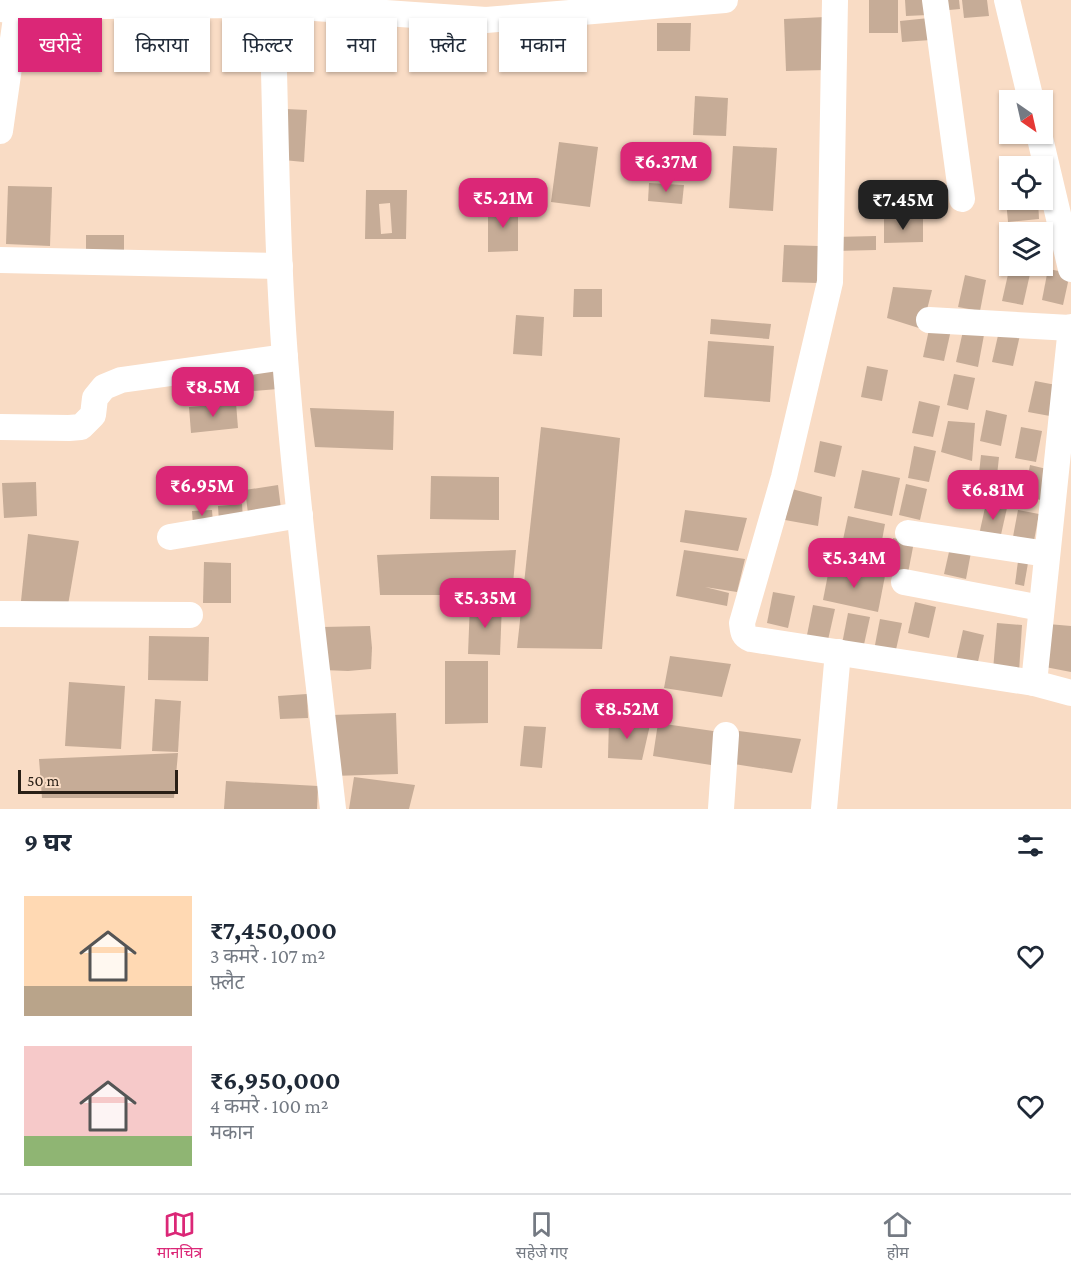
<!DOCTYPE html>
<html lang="hi">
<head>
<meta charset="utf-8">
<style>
	:root { --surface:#fff; --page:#f6f6f7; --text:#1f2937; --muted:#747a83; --line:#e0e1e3; --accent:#db2777 }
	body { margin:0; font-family:"Crimson Pro","Noto Sans Devanagari",serif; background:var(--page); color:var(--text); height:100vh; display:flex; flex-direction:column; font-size:22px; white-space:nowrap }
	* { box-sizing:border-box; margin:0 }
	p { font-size:20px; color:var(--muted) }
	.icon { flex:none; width:33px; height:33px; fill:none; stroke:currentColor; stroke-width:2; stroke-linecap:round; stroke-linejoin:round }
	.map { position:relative; height:809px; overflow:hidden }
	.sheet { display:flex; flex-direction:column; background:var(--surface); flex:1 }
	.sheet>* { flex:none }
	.guide { position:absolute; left:18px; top:18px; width:600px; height:54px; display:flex; gap:12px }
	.needle { width:39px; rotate:146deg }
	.fabs { position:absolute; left:999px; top:90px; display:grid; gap:12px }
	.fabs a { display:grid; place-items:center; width:54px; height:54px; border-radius:0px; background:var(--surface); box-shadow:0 2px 4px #0004; font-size:30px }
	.scale { position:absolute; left:18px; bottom:15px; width:160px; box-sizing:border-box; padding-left:6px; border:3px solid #291f16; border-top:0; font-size:16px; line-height:21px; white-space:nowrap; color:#291f16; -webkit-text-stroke:4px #f9dcc5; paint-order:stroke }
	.price { position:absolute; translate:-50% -51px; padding:0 14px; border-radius:12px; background:var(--accent); color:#fff; font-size:20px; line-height:39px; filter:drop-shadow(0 2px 3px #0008) }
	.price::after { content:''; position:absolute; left:50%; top:36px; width:18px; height:14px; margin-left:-9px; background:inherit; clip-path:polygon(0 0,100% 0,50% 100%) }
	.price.active { background:#222; color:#fff }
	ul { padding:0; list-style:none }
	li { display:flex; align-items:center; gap:18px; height:150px; padding:0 24px }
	li span { display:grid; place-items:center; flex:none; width:168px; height:120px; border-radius:0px; color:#555 }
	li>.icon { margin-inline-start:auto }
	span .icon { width:72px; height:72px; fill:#fffc; stroke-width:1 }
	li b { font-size:26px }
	h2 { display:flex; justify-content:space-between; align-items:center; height:72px; padding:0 24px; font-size:26px }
	.pill { padding:0 21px; border-radius:0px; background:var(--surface); box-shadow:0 2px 4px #0004; font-size:21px; line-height:54px }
	.pill.active { background:var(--accent); color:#fff }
	.dock { display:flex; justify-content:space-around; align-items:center; height:84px; border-top:2px solid var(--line); background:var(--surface); font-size:16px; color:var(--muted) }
	.dock a { display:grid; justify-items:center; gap:3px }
	.dock .active { color:var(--accent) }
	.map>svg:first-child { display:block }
	.building { fill:#c6ac97; fill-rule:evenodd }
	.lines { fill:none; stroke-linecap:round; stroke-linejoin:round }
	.minor { stroke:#fff; stroke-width:26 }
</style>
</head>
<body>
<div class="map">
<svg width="1071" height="809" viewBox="0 0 1071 809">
	<rect width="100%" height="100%" fill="#f9dcc5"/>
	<g class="building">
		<rect x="869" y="0" width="29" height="33"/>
		<polygon points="905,0 928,0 928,15 906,16"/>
		<polygon points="937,0 959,0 960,9 938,11"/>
		<polygon points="962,0 987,0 989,16 964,18"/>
		<polygon points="825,17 827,70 786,71 784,19"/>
		<polygon points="929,18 931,40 902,42 900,21"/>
		<polygon points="657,23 691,23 690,51 657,51"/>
		<polygon points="695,96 728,98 726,136 693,135"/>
		<polygon points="286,109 307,110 304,162 283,160"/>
		<polygon points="559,142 598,147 590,207 551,202"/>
		<polygon points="733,146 777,148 773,211 729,208"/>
		<polygon points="649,183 684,185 682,204 648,201"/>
		<polygon points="8,186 52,187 50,246 6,244"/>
		<path d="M366,190H407L406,239H365ZM390,203L392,233L381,234L379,204Z"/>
		<polygon points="1006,200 1038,200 1039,219 1008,222"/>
		<polygon points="488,207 518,207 518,251 488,252"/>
		<polygon points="923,218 923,242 884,243 884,219"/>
		<rect x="86" y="235" width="38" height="18"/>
		<polygon points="876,236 876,250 835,251 835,237"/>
		<polygon points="784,245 819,246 818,283 782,282"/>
		<polygon points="1048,269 1070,273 1063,305 1042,300"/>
		<polygon points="1009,270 1030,274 1023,305 1002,301"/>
		<polygon points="965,275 986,280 980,311 958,307"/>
		<polygon points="893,287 932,290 922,329 887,318"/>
		<polygon points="574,289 602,289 602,317 573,317"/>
		<polygon points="516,315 544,317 542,356 513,354"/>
		<polygon points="711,319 771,324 769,339 710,334"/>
		<polygon points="930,325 951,330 944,361 923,357"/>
		<polygon points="963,331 984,335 978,367 956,362"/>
		<polygon points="999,331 1020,335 1013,366 992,362"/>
		<polygon points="708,341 774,346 770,402 704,397"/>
		<polygon points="867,366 888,370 882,401 861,397"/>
		<polygon points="276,370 278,389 227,393 226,374"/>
		<polygon points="954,374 975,378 968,410 947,405"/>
		<polygon points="1035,381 1056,385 1050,416 1028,412"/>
		<polygon points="919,401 940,406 933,437 912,433"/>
		<polygon points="236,403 238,428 191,433 189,407"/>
		<polygon points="310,408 394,411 393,450 315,447"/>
		<polygon points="986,410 1007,415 1001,446 980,441"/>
		<polygon points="948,421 975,423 972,461 941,452"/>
		<polygon points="541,427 620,438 602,649 517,648"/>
		<polygon points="1021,427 1042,431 1036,462 1015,458"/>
		<polygon points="820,441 842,446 835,477 814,472"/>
		<polygon points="914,446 936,451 929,482 908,478"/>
		<polygon points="981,455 999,457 996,485 978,483"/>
		<polygon points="1030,465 1051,470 1045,501 1024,496"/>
		<polygon points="862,470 900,478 892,516 854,508"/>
		<polygon points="431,476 499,477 499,520 430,519"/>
		<polygon points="36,482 37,516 4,518 2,483"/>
		<polygon points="906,484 927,489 920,520 899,515"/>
		<polygon points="278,485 282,517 249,521 245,490"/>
		<polygon points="792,489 822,497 818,526 785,520"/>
		<polygon points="986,503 1007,508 1000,539 979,535"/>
		<polygon points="242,504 243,519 219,522 218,506"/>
		<polygon points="212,510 213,524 193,525 192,511"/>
		<polygon points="685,510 747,518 738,551 680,542"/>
		<polygon points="1018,510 1039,514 1033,546 1012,542"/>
		<polygon points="848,516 885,524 878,562 840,554"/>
		<polygon points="28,534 79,541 68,605 21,601"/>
		<polygon points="893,538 914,542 908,573 887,569"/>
		<polygon points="951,543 972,547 966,579 944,574"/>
		<polygon points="516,550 512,595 380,595 377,555"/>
		<polygon points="684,550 745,559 737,592 705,587 729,593 727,606 676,596"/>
		<polygon points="1018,561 1028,563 1024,586 1015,584"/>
		<polygon points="204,562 231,563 231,603 203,603"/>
		<polygon points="829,569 885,576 878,612 823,600"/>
		<polygon points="773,592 795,596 788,628 767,623"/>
		<polygon points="915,602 936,607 929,638 908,633"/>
		<polygon points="470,603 502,604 500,655 468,654"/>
		<polygon points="813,605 835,609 828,640 807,635"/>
		<polygon points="848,613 870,617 863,649 842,644"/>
		<polygon points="880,619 902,623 895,654 874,650"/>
		<polygon points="997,623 1022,625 1019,672 993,670"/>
		<polygon points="1048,624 1071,626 1071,672 1040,666"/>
		<polygon points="370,626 372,648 371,669 348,671 323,670 322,627"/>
		<polygon points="963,630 984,635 977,666 956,661"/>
		<polygon points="149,636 209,637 208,681 148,680"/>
		<polygon points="670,656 731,664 722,697 664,688"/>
		<polygon points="445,661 488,661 488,723 445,724"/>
		<polygon points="69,682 125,686 121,749 65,746"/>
		<polygon points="307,694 308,718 280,719 278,696"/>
		<polygon points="155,699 181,701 178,752 152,751"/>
		<polygon points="396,713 398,774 332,776 331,715"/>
		<polygon points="609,719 650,725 642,760 608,758"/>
		<polygon points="658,723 720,732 711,765 653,756"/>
		<polygon points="524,726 546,727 542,768 520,766"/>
		<polygon points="739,731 801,739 792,773 734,764"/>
		<polygon points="178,753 174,798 42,798 39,759"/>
		<polygon points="354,777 415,785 409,809 349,809"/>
		<polygon points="226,781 318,786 317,809 224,809"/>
	</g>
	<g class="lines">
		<g class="minor">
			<path d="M272,0C276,119 276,239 285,358C297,509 316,659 333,809"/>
			<path d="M835,0L830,282L784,477L742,623C743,632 743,636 751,639L1034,683L1071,693"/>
			<polyline points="935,0 962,199"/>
			<polyline points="1007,0 1031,100"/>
			<polyline points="0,9 17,11 103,6 272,5 486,20 725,0"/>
			<polyline points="0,131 17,11"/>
			<polyline points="1039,134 1071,269"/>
			<polyline points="0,260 280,266"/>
			<polyline points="929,320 1071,328"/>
			<polyline points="0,427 69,428 81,427 93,415 95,398 104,387 121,380 285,357"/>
			<polyline points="908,533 1047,554"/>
			<polyline points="170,537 300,515"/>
			<polyline points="904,582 1041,608"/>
			<polyline points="0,614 190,615"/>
			<polyline points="1034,683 1071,327"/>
			<polyline points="721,809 726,735"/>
			<polyline points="824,809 838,652"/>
		</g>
	</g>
</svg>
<div class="fabs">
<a><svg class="needle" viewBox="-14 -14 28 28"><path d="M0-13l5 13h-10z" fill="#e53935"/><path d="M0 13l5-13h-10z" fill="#747a83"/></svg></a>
<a><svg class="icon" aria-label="locate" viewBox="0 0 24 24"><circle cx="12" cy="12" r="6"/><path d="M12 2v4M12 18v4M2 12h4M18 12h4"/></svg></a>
<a><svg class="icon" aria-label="layers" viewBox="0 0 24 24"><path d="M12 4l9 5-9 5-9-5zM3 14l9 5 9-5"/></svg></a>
</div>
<div class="scale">50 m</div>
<b class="price" style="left:666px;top:193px">₹6.37M</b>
<b class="price" style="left:503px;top:229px">₹5.21M</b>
<b class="price active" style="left:903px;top:231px">₹7.45M</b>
<b class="price" style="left:213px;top:418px">₹8.5M</b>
<b class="price" style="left:202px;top:517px">₹6.95M</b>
<b class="price" style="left:993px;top:521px">₹6.81M</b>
<b class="price" style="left:854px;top:589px">₹5.34M</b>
<b class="price" style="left:485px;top:629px">₹5.35M</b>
<b class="price" style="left:627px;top:740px">₹8.52M</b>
<div class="guide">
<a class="pill active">खरीदें</a>
<a class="pill">किराया</a>
<a class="pill">फ़िल्टर</a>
<a class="pill">नया</a>
<a class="pill">फ़्लैट</a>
<a class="pill">मकान</a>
</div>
</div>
<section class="sheet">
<h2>9 घर<svg class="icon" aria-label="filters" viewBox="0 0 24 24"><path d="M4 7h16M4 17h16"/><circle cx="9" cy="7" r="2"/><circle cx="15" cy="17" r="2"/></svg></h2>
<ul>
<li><span style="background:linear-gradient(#ffd9b3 75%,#b9a48a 0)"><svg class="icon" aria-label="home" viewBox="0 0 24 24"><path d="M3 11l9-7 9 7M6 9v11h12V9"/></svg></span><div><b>₹7,450,000</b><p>3 कमरे · 107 m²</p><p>फ़्लैट</p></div><svg class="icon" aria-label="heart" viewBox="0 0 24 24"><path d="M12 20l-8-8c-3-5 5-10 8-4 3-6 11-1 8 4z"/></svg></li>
<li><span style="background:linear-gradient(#f6c9c9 75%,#8fb573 0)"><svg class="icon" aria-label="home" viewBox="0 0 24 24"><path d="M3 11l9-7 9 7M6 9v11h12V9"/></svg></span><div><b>₹6,950,000</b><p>4 कमरे · 100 m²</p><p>मकान</p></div><svg class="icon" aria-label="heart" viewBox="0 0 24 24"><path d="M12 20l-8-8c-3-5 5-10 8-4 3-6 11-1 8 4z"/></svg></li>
</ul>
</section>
<nav class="dock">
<a class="active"><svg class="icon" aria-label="map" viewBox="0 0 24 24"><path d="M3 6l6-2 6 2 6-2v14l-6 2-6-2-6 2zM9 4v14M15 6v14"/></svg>मानचित्र</a>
<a><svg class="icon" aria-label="saved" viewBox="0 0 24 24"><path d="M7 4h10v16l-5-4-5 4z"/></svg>सहेजे गए</a>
<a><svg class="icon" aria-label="home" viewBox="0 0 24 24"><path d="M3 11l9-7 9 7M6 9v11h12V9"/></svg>होम</a>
</nav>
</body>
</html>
